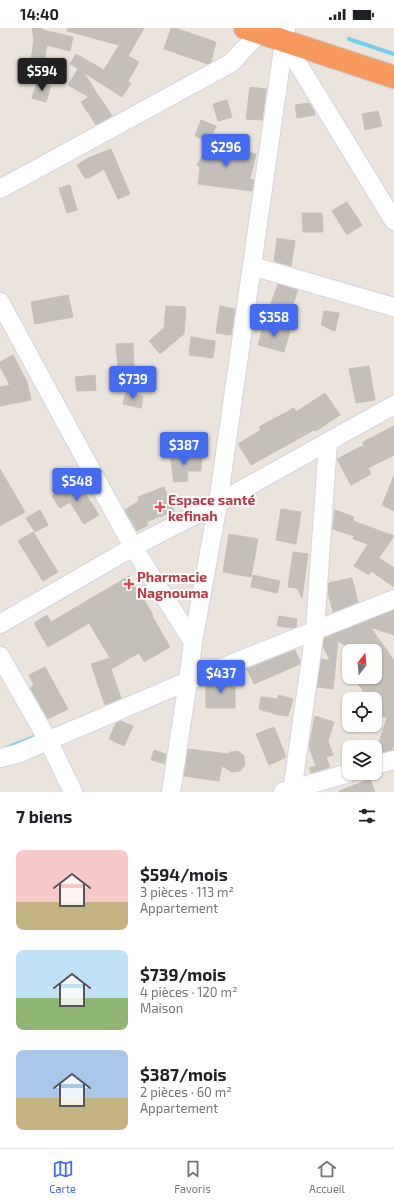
<!DOCTYPE html>
<html lang="fr">
<head>
<meta charset="utf-8">
<style>
	:root { --surface:#fff; --page:#f6f6f6; --text:#202124; --muted:#757577; --line:#e0e0e0; --accent:#436cf1 }
	body { margin:0; font-family:"Exo 2",sans-serif; background:var(--page); color:var(--text); height:100vh; display:flex; flex-direction:column; font-size:15px; white-space:nowrap }
	* { box-sizing:border-box; margin:0 }
	p { font-size:13px; color:var(--muted) }
	.icon { flex:none; width:22px; height:22px; fill:none; stroke:currentColor; stroke-width:2; stroke-linecap:round; stroke-linejoin:round }
	.map { position:relative; height:764px; overflow:hidden }
	.panel { display:flex; flex-direction:column; background:var(--surface); flex:1 }
	.panel>* { flex:none }
	.needle { width:26px; rotate:16deg }
	.controls { position:absolute; left:342px; top:616px; display:grid; gap:8px }
	.controls a { display:grid; place-items:center; width:40px; height:40px; border-radius:8px; background:var(--surface); box-shadow:0 1px 3px #0004; font-size:20px }
	.price { position:absolute; translate:-50% -34px; padding:0 9px; border-radius:4px; background:var(--accent); color:#fff; font-size:13px; line-height:26px; filter:drop-shadow(0 1px 2px #0008) }
	.price::after { content:''; position:absolute; left:50%; top:24px; width:12px; height:9px; margin-left:-6px; background:inherit; clip-path:polygon(0 0,100% 0,50% 100%) }
	.price.on { background:#222; color:#fff }
	ul { padding:0; list-style:none }
	li { display:flex; align-items:center; gap:12px; height:100px; padding:0 16px }
	li span { display:grid; place-items:center; flex:none; width:112px; height:80px; border-radius:8px; color:#555 }
	li>.icon { margin-inline-start:auto }
	span .icon { width:48px; height:48px; fill:#fffc; stroke-width:1 }
	li b { font-size:17px }
	h2 { display:flex; justify-content:space-between; align-items:center; height:48px; padding:0 16px; font-size:17px }
	.status { display:flex; justify-content:space-between; align-items:center; height:28px; padding:0 20px; background:var(--surface); direction:ltr }
	.status svg { height:11px; fill:currentColor }
	.menu { display:flex; justify-content:space-around; align-items:center; height:56px; border-top:1px solid var(--line); background:var(--surface); font-size:11px; color:var(--muted) }
	.menu a { display:grid; justify-items:center; gap:2px }
	.menu .on { color:var(--accent) }
	.map>svg:first-child { display:block }
	.lines { fill:none; stroke-linecap:round; stroke-linejoin:round }
	.stream { stroke:#74cfe9; stroke-width:4 }
	.building { fill:#c4bfb8; stroke:#c7c0b6 }
	.minor-casing { stroke:#d2d6e2; stroke-width:20 }
	.highway-casing { stroke:#c3c3c3; stroke-width:24 }
	.minor { stroke:#fff; stroke-width:18 }
	.highway { stroke:#f7985c; stroke-width:22 }
	.health-dot { fill:#e0444e; stroke:#fff; stroke-width:1.5 }
	.labels { text-anchor:middle; dominant-baseline:central; stroke-width:4; stroke-linejoin:round; paint-order:stroke }
	.health-label { font-size:14px; font-weight:bold; fill:#be3a42; stroke:#fff; text-anchor:start }
</style>
</head>
<body>
<div class="status"><b>14:40</b><svg viewBox="0 0 49 12"><path d="M0 12V9h3v3zM5 12V6h3v6zM10 12V3h3v9zM15 12V0h3v12zM26 1h20v11H26zM47 4h2v5h-2z"/></svg></div>
<div class="map">
<svg width="394" height="764" viewBox="0 0 394 764">
	<rect width="100%" height="100%" fill="#ebe4dc"/>
	<g class="lines">
		<g class="stream">
			<polyline points="349,11 394,26"/>
			<polyline points="6,720 34,709"/>
		</g>
	</g>
	<g class="building">
		<polygon points="32,0 42,0 43,2 73,9 70,23 47,17 43,41 30,39 34,12"/>
		<polygon points="68,0 144,0 128,28 139,34 128,53 131,55 122,69 83,44 112,88 96,97 81,74 89,69 68,57 78,41 70,36 76,26 104,42 119,17 67,3"/>
		<polygon points="171,0 175,0 216,14 211,34 208,36 164,21"/>
		<polygon points="37,54 51,58 46,74 32,70"/>
		<polygon points="250,59 266,61 262,92 246,91"/>
		<polygon points="227,72 232,89 218,93 213,76"/>
		<polygon points="309,75 314,83 315,87 297,90 295,77"/>
		<polygon points="378,83 382,98 365,102 362,86"/>
		<polygon points="201,92 216,98 209,114 195,108"/>
		<polygon points="209,115 242,123 242,125 242,123 256,126 250,151 254,152 252,163 198,156 200,139 197,137"/>
		<polygon points="111,121 130,166 118,171 104,141 89,150 85,150 77,137 88,130"/>
		<polygon points="70,157 77,182 67,185 59,160"/>
		<polygon points="347,174 362,197 347,207 332,183"/>
		<polygon points="302,185 322,185 323,204 303,204"/>
		<polygon points="277,210 295,213 291,238 274,233"/>
		<polygon points="278,256 298,262 290,285 270,278"/>
		<polygon points="68,267 73,289 35,296 31,274"/>
		<polygon points="166,278 186,279 184,306 160,326 149,313 164,300"/>
		<polygon points="220,278 235,281 231,307 216,305"/>
		<polygon points="324,283 339,285 335,303 321,297"/>
		<polygon points="264,296 290,303 284,324 258,317"/>
		<polygon points="191,309 215,313 213,330 189,327"/>
		<polygon points="133,315 134,339 118,340 116,316"/>
		<polygon points="13,327 27,354 31,372 0,378 0,359 10,357 0,339 0,334"/>
		<polygon points="369,338 375,372 356,375 349,341"/>
		<polygon points="95,347 96,362 77,363 75,349"/>
		<polygon points="126,364 143,368 141,380 123,376"/>
		<polygon points="325,365 340,387 316,403 314,402 251,437 238,416 261,402 259,399 294,380 296,384"/>
		<polygon points="394,398 394,427 368,440 371,446 351,457 337,431 362,418 364,421 363,414"/>
		<polygon points="185,425 185,428 202,428 201,443 187,443 188,453 174,454 170,426"/>
		<polygon points="0,441 25,484 0,498"/>
		<polygon points="394,448 394,483 382,477"/>
		<polygon points="77,453 99,487 84,496 70,474 60,480 52,468"/>
		<polygon points="164,459 174,483 146,494 148,497 137,503 125,482 139,473 138,469"/>
		<polygon points="281,481 301,484 296,516 276,512"/>
		<polygon points="40,482 48,497 35,504 26,490"/>
		<polygon points="335,482 354,489 353,493 394,508 379,530 394,540 394,559 371,543 369,547 354,538 368,516 353,511 354,508 333,501"/>
		<polygon points="33,504 58,544 43,553 18,513"/>
		<polygon points="229,506 258,511 251,549 223,544"/>
		<polygon points="293,524 308,526 302,570 297,560 288,559"/>
		<polygon points="253,547 280,553 277,565 251,559"/>
		<polygon points="129,548 153,587 152,588 170,619 144,634 139,625 111,641 121,670 105,677 91,636 110,630 89,595 48,619 34,595 47,587 51,594"/>
		<polygon points="352,550 358,574 333,584 328,565 329,555"/>
		<polygon points="394,582 394,607 370,599 394,632 394,715 392,722 375,726 387,690 375,685 375,662 367,668 353,649 375,649 375,623 354,623 338,613 333,661 317,659 321,631 330,632 323,618 324,610"/>
		<polygon points="279,588 297,591 296,599 292,600 277,598"/>
		<polygon points="295,622 300,633 300,636 254,656 247,641"/>
		<polygon points="45,639 68,681 48,691 30,660 34,657 29,647"/>
		<polygon points="227,649 235,649 235,665 233,665 235,666 235,680 206,680 206,657"/>
		<polygon points="278,667 293,671 288,688 279,687 259,681 261,669 278,671"/>
		<polygon points="315,688 334,694 328,713 333,727 326,729 330,739 311,745 309,740 316,738 309,719"/>
		<polygon points="121,693 133,698 124,718 109,711 116,695"/>
		<polygon points="274,699 286,729 269,737 256,706"/>
		<polygon points="188,721 228,726 230,724 238,723 244,728 245,737 240,743 232,744 222,738 219,753 184,748"/>
		<polygon points="154,722 166,726 165,736 151,732"/>
		<polygon points="370,751 375,764 340,764 339,763"/>
	</g>
	<g class="lines">
		<g class="minor-casing">
			<g id="minor">
				<polyline points="284,13 394,193"/>
				<polyline points="0,161 231,35 259,5"/>
				<polyline points="252,238 394,279"/>
				<polyline points="0,274 133,519 193,614"/>
				<polyline points="0,596 133,519 218,475 394,377"/>
				<polyline points="0,628 48,712 73,764"/>
				<polyline points="0,730 17,726 188,653 394,571"/>
				<polyline points="375,737 394,732"/>
				<polyline points="171,764 188,653 193,614 218,475 286,0"/>
				<polyline points="283,764 349,745"/>
				<polyline points="292,764 315,602 328,414"/>
			</g>
		</g>
		<g class="highway-casing">
			<polyline id="highway" points="245,0 394,49"/>
		</g>
		<use href="#minor" class="minor"/>
		<use href="#highway" class="highway"/>
	</g>
	<g class="health-dot">
		<path d="M158 473h4v4h4v4h-4v4h-4v-4h-4v-4h4z"/>
		<path d="M127 550h4v4h4v4h-4v4h-4v-4h-4v-4h4z"/>
	</g>
	<g class="labels">
		<g class="health-label">
			<text x="168" y="471">Espace santé<tspan x="168" dy="16">kefinah</tspan></text>
			<text x="137" y="548">Pharmacie<tspan x="137" dy="16">Nagnouma</tspan></text>
		</g>
	</g>
</svg>
<div class="controls">
<a><svg class="needle" viewBox="-14 -14 28 28"><path d="M0-13l5 13h-10z" fill="#e53935"/><path d="M0 13l5-13h-10z" fill="#757577"/></svg></a>
<a><svg class="icon" aria-label="locate" viewBox="0 0 24 24"><circle cx="12" cy="12" r="6"/><path d="M12 2v4M12 18v4M2 12h4M18 12h4"/></svg></a>
<a><svg class="icon" aria-label="layers" viewBox="0 0 24 24"><path d="M12 4l9 5-9 5-9-5zM3 14l9 5 9-5"/></svg></a>
</div>
<b class="price on" style="left:42px;top:64px">$594</b>
<b class="price" style="left:226px;top:140px">$296</b>
<b class="price" style="left:274px;top:310px">$358</b>
<b class="price" style="left:133px;top:372px">$739</b>
<b class="price" style="left:184px;top:438px">$387</b>
<b class="price" style="left:77px;top:474px">$548</b>
<b class="price" style="left:221px;top:666px">$437</b>
</div>
<section class="panel">
<h2>7 biens<svg class="icon" aria-label="filters" viewBox="0 0 24 24"><path d="M4 7h16M4 17h16"/><circle cx="9" cy="7" r="2"/><circle cx="15" cy="17" r="2"/></svg></h2>
<ul>
<li><span style="background:linear-gradient(#f6c9c9 65%,#c2b280 0)"><svg class="icon" aria-label="home" viewBox="0 0 24 24"><path d="M3 11l9-7 9 7M6 9v11h12V9"/></svg></span><div><b>$594/mois</b><p>3 pièces · 113 m²</p><p>Appartement</p></div></li>
<li><span style="background:linear-gradient(#bfe0f5 60%,#8fb573 0)"><svg class="icon" aria-label="home" viewBox="0 0 24 24"><path d="M3 11l9-7 9 7M6 9v11h12V9"/></svg></span><div><b>$739/mois</b><p>4 pièces · 120 m²</p><p>Maison</p></div></li>
<li><span style="background:linear-gradient(#a9c7e8 60%,#c2b280 0)"><svg class="icon" aria-label="home" viewBox="0 0 24 24"><path d="M3 11l9-7 9 7M6 9v11h12V9"/></svg></span><div><b>$387/mois</b><p>2 pièces · 60 m²</p><p>Appartement</p></div></li>
</ul>
</section>
<nav class="menu">
<a class="on"><svg class="icon" aria-label="map" viewBox="0 0 24 24"><path d="M3 6l6-2 6 2 6-2v14l-6 2-6-2-6 2zM9 4v14M15 6v14"/></svg>Carte</a>
<a><svg class="icon" aria-label="saved" viewBox="0 0 24 24"><path d="M7 4h10v16l-5-4-5 4z"/></svg>Favoris</a>
<a><svg class="icon" aria-label="home" viewBox="0 0 24 24"><path d="M3 11l9-7 9 7M6 9v11h12V9"/></svg>Accueil</a>
</nav>
</body>
</html>
